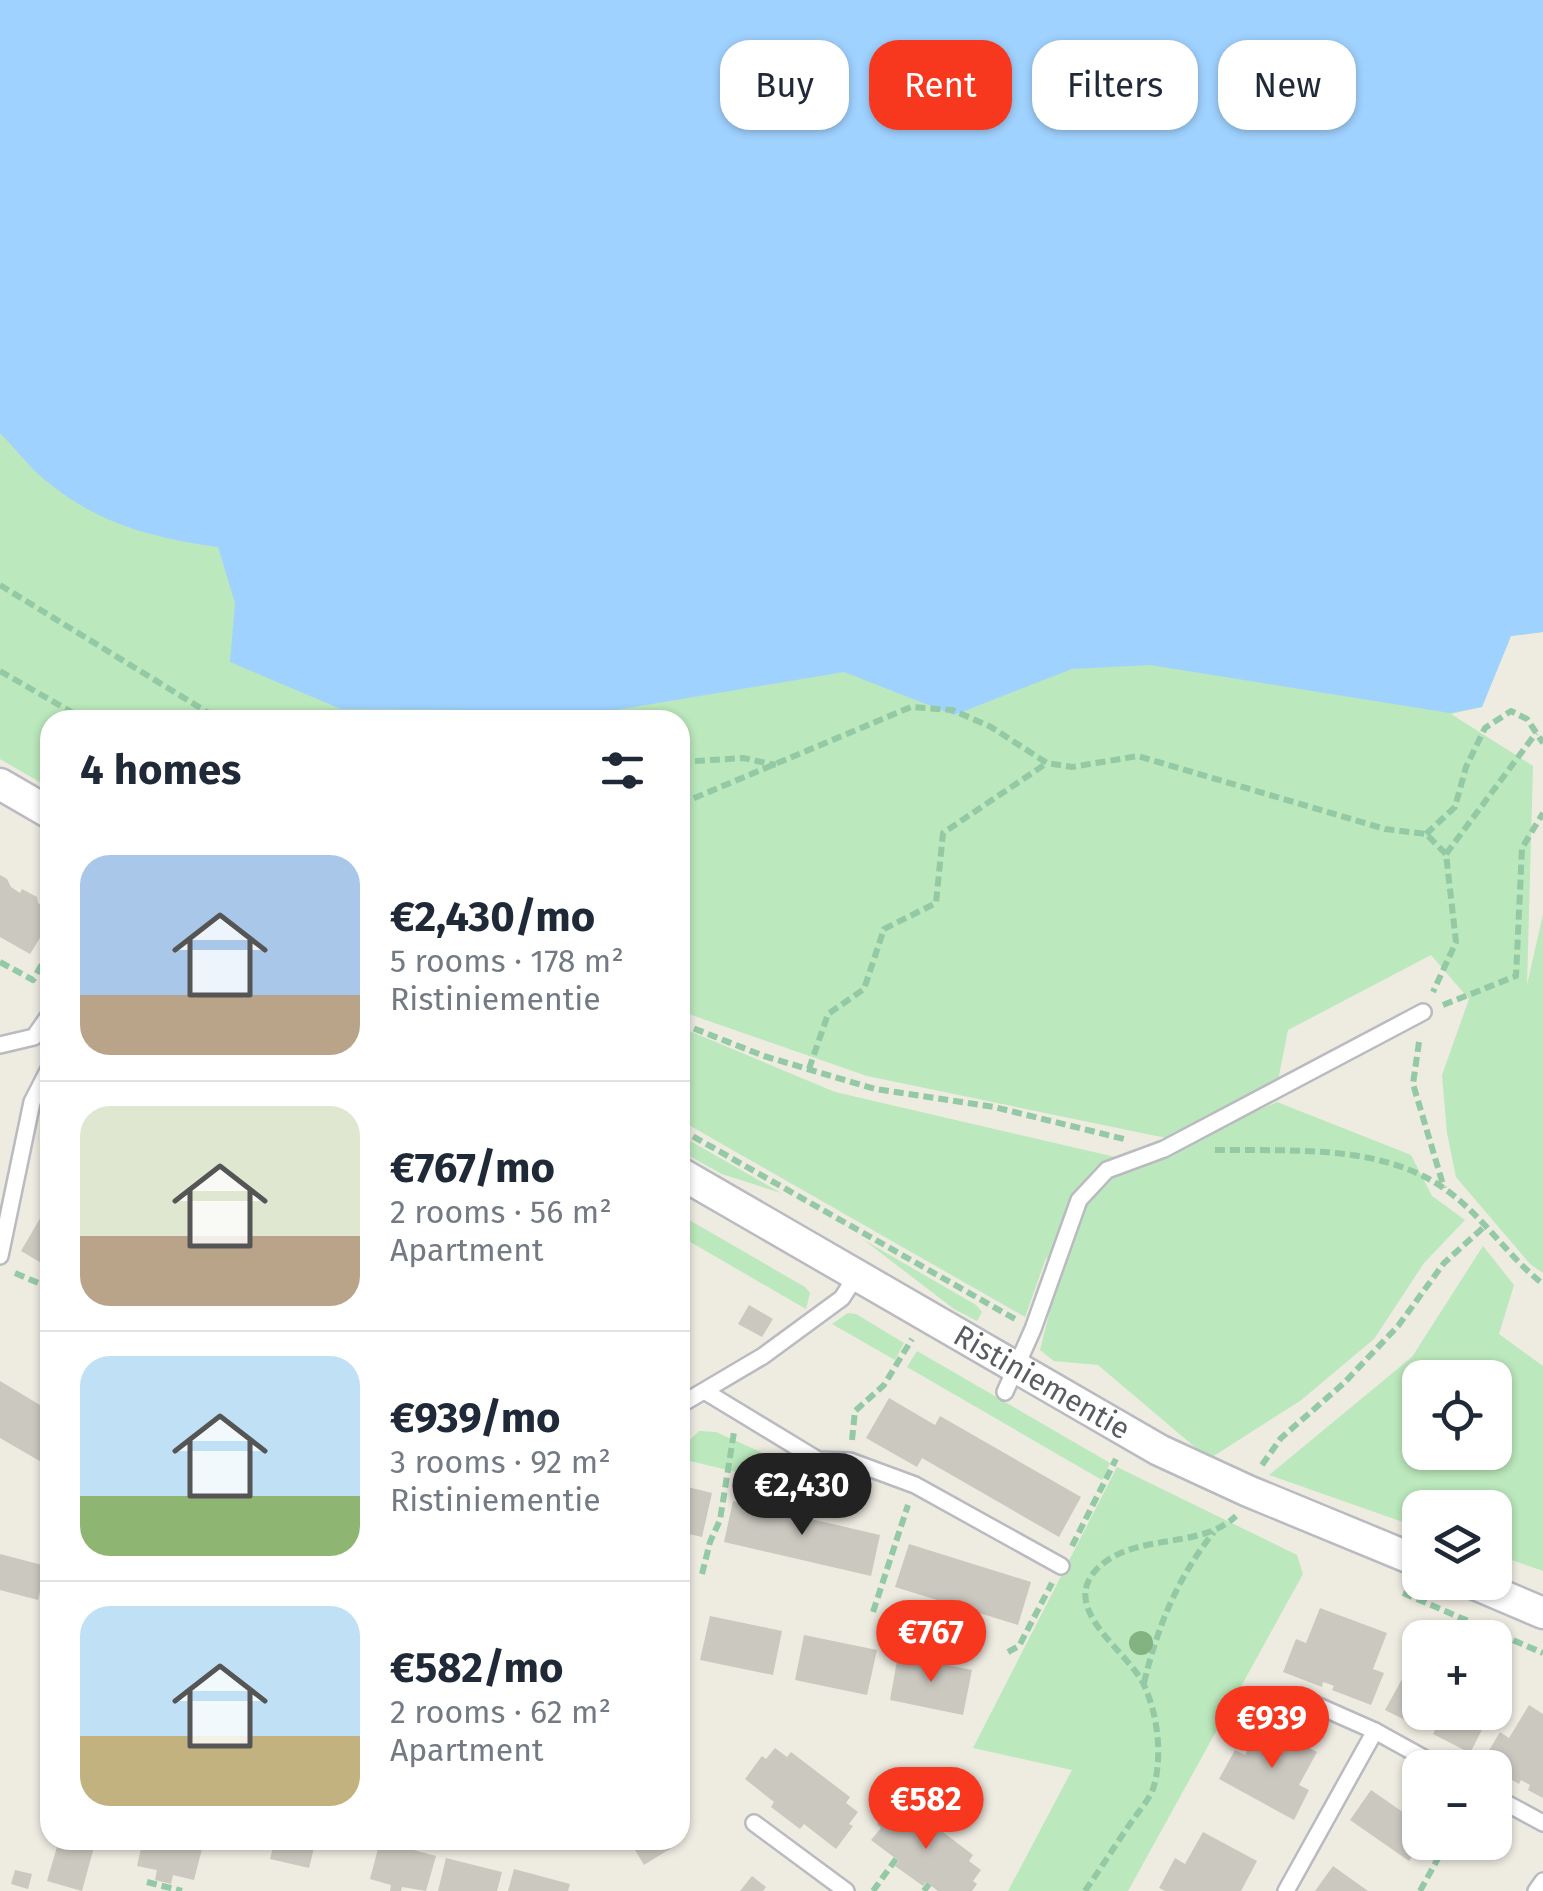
<!DOCTYPE html>
<html lang="en">
<head>
<meta charset="utf-8">
<style>
	:root { --surface:#fff; --page:#f6f6f7; --text:#1f2937; --muted:#747a83; --line:#e0e1e3; --accent:#f7371e }
	body { margin:0; font-family:"Fira Sans",sans-serif; background:var(--page); color:var(--text); height:100vh; display:flex; flex-direction:column; font-size:38px; white-space:nowrap }
	* { box-sizing:border-box; margin:0 }
	p { font-size:32px; color:var(--muted) }
	.icon { flex:none; width:55px; height:55px; fill:none; stroke:currentColor; stroke-width:2; stroke-linecap:round; stroke-linejoin:round }
	.map { position:relative; flex:1; overflow:hidden }
	.drawer { position:absolute; left:40px; top:710px; width:650px; height:1140px; display:flex; flex-direction:column; background:var(--surface); border-radius:30px; box-shadow:0 2px 8px #0004 }
	.drawer>* { flex:none }
	.guide { position:absolute; left:720px; top:40px; width:672px; height:90px; display:flex; gap:20px }
	.buttons { position:absolute; left:1402px; top:1360px; display:grid; gap:20px }
	.buttons a { display:grid; place-items:center; width:110px; height:110px; border-radius:20px; background:var(--surface); box-shadow:0 2px 8px #0004; font-size:50px }
	.price { position:absolute; translate:-50% -85px; padding:0 22px; border-radius:35px; background:var(--accent); color:#fff; font-size:32px; line-height:65px; filter:drop-shadow(0 2px 5px #0008) }
	.price::after { content:''; position:absolute; left:50%; top:60px; width:30px; height:22px; margin-left:-15px; background:inherit; clip-path:polygon(0 0,100% 0,50% 100%) }
	.price.on { background:#222; color:#fff }
	ul { padding:0; list-style:none }
	li { display:flex; align-items:center; gap:30px; height:250px; padding:0 40px }
	li+li { border-top:2px solid var(--line) }
	li span { display:grid; place-items:center; flex:none; width:280px; height:200px; border-radius:30px; color:#555 }
	li>.icon { margin-inline-start:auto }
	span .icon { width:120px; height:120px; fill:#fffc; stroke-width:1 }
	li b { font-size:42px }
	h2 { display:flex; justify-content:space-between; align-items:center; height:120px; padding:0 40px; font-size:42px }
	.tag { padding:0 35px; border-radius:30px; background:var(--surface); box-shadow:0 2px 8px #0004; font-size:35px; line-height:90px }
	.tag.on { background:var(--accent); color:#fff }
	.map>svg:first-child { display:block }
	.green { fill:#bbe8bc; fill-rule:evenodd }
	.water { fill:#a0d2ff }
	.building { fill:#cbc8c0 }
	.lines { fill:none; stroke-linecap:round; stroke-linejoin:round }
	.lane-casing { stroke:#b9bbc1; stroke-width:20 }
	.street-casing { stroke:#b9bbc1; stroke-width:35 }
	.path { stroke:#93c9a4; stroke-width:6; stroke-dasharray:10 5; stroke-linecap:butt }
	.lane { stroke:#fff; stroke-width:15 }
	.street { stroke:#fff; stroke-width:30 }
	.tree { fill:#84b382 }
	.labels { text-anchor:middle; dominant-baseline:central; stroke-width:10; stroke-linejoin:round; paint-order:stroke }
	.street-label { font-size:30px; fill:#595d63; stroke:#fff }
</style>
</head>
<body>
<div class="map">
<svg width="1543" height="1891" viewBox="0 0 1543 1891">
	<rect width="100%" height="100%" fill="#eeebe1"/>
	<g class="green">
		<polygon points="0,0 1543,632 1511,636 1482,707 1451,714 1533,766 1527,985 1543,914 1543,1273 1530,1264 1456,1177 1447,1133 1442,1075 1469,999 1431,955 1288,1030 1277,1086 1171,1139 867,1076 680,1011 680,720 50,720 50,788 0,759"/>
		<polygon points="680,1027 835,1092 1141,1163 1277,1102 1411,1155 1432,1196 1465,1220 1424,1263 1374,1339 1300,1401 1209,1459 1098,1365 1054,1361 1040,1350 1062,1263 1046,1258 1025,1317 680,1120"/>
		<polygon points="680,1135 781,1193 722,1174 680,1151"/>
		<polygon points="684,1217 805,1287 810,1293 806,1309 680,1236 680,1222"/>
		<polygon points="864,1240 976,1305 982,1312 977,1321 954,1309"/>
		<path d="M1483,1246L1514,1285L1499,1334L1543,1366V1571L1495,1554V1508H1420V1528L1269,1475L1412,1357ZM1420,1378H1495V1452H1420Z"/>
		<polygon points="848,1313 856,1314 904,1343 895,1360 832,1324"/>
		<polygon points="917,1351 1110,1463 1102,1480 907,1367"/>
		<polygon points="699,1431 716,1432 805,1472 803,1488 686,1460 690,1440"/>
		<polygon points="1117,1467 1297,1555 1303,1574 1128,1891 1008,1891 1072,1770 973,1748"/>
	</g>
	<path class="water" d="M0,0H1543V632L1511,636L1482,707L1450,713L1150,665L1072,669L954,715L844,672L610,711L341,709L230,662L235,603L218,547C157,539 99,524 50,484C31,470 16,449 0,433Z"/>
	<g class="building">
		<polygon points="0,875 7,879 11,887 20,893 22,889 37,897 38,903 50,911 50,922 30,954 0,937"/>
		<polygon points="45,1210 50,1213 50,1268 21,1251"/>
		<polygon points="749,1305 773,1319 762,1337 738,1324"/>
		<polygon points="0,1381 50,1411 50,1467 0,1438"/>
		<polygon points="889,1398 935,1425 940,1416 1081,1497 1059,1537 922,1458 917,1467 866,1438"/>
		<polygon points="680,1485 712,1493 702,1537 680,1532"/>
		<polygon points="733,1501 880,1535 871,1576 724,1542"/>
		<polygon points="909,1544 1031,1582 1018,1625 895,1587"/>
		<polygon points="0,1554 46,1566 38,1600 0,1590"/>
		<polygon points="680,1608 689,1610 682,1642 680,1642"/>
		<polygon points="1320,1608 1387,1633 1373,1669 1384,1673 1371,1705 1332,1690 1334,1686 1329,1684 1323,1682 1322,1687 1283,1672 1296,1639 1306,1643"/>
		<polygon points="710,1616 782,1631 773,1675 700,1660"/>
		<polygon points="804,1635 877,1650 867,1695 795,1680"/>
		<polygon points="898,1655 972,1670 963,1715 890,1700"/>
		<polygon points="1420,1668 1420,1712 1478,1712 1476,1717 1486,1722 1470,1753 1433,1734 1435,1730 1425,1725 1423,1729 1385,1710 1402,1679 1412,1684"/>
		<polygon points="1529,1705 1543,1714 1543,1798 1528,1790 1530,1785 1521,1780 1519,1784 1482,1762 1500,1732 1509,1738"/>
		<polygon points="1262,1723 1317,1752 1299,1785 1309,1790 1294,1820 1219,1779 1235,1750 1245,1755"/>
		<polygon points="775,1748 787,1757 791,1752 850,1797 846,1803 858,1812 849,1824 853,1826 836,1849 804,1824 800,1829 771,1807 774,1802 745,1779 762,1756 766,1759"/>
		<polygon points="1371,1790 1420,1824 1422,1842 1409,1861 1350,1820"/>
		<polygon points="898,1805 910,1815 914,1810 973,1855 969,1861 981,1870 973,1881 977,1884 972,1891 938,1891 926,1882 923,1886 895,1866 899,1861 871,1840 881,1828 877,1824 885,1814 889,1817"/>
		<polygon points="1203,1832 1257,1861 1241,1891 1165,1891 1159,1888 1175,1858 1185,1864"/>
		<polygon points="59,1840 94,1847 82,1891 47,1881"/>
		<polygon points="143,1840 204,1841 194,1880 173,1875 171,1884 155,1880 157,1870 137,1866"/>
		<polygon points="275,1840 316,1840 309,1868 270,1859"/>
		<polygon points="617,1840 675,1840 678,1844 644,1865 632,1845 623,1850"/>
		<polygon points="380,1841 436,1856 426,1891 402,1887 401,1891 390,1891 391,1885 370,1879"/>
		<polygon points="446,1858 502,1872 497,1891 438,1891"/>
		<polygon points="1333,1866 1368,1891 1315,1891"/>
		<polygon points="514,1869 570,1884 568,1891 508,1891"/>
		<polygon points="15,1870 32,1874 28,1889 11,1884"/>
		<polygon points="752,1876 766,1887 763,1891 740,1891"/>
	</g>
	<g class="lines">
		<g class="lane-casing">
			<g id="lane">
				<polyline points="0,1045 34,1037 50,1014"/>
				<polyline points="0,1256 32,1102 50,1067"/>
				<polyline points="706,1392 818,1460 850,1461 915,1485 1061,1566"/>
				<polyline points="1005,1392 1033,1329 1079,1200 1107,1170 1164,1149 1423,1012"/>
				<polyline points="680,1405 763,1356 842,1298 856,1276"/>
				<polyline points="1305,1700 1375,1731 1442,1768"/>
				<polyline points="1495,1797 1543,1823"/>
				<polyline points="754,1823 846,1891"/>
				<polyline points="1286,1891 1375,1731"/>
				<polyline points="1536,1891 1543,1881"/>
			</g>
		</g>
		<g class="street-casing">
			<g id="street">
				<polyline points="0,784 50,813"/>
				<path id="s1" d="M680,1173L1159,1450L1248,1491L1420,1562"/>
				<polyline points="1470,1582 1543,1613"/>
			</g>
		</g>
		<g class="path">
			<polyline points="0,585 220,720"/>
			<polyline points="0,671 85,720"/>
			<polyline points="680,762 743,758 776,765"/>
			<polyline points="680,804 911,707 952,710 991,727 1047,763 1072,767 1138,756 1385,829 1426,834 1446,854 1456,942 1433,992"/>
			<polyline points="1426,834 1455,807 1466,767 1485,728 1511,711 1527,719 1543,743"/>
			<polyline points="1446,854 1536,733"/>
			<polyline points="0,962 33,980 50,950"/>
			<polyline points="1443,1005 1516,976 1522,848 1543,813"/>
			<polyline points="680,1023 764,1056 875,1089 994,1107 1124,1139"/>
			<polyline points="1419,1042 1413,1084 1444,1188"/>
			<polyline points="809,1069 828,1014 864,989 884,929 936,903 943,833 1047,763"/>
			<polyline points="680,1129 1015,1319"/>
			<path d="M1215,1150C1290,1151 1378,1144 1442,1187C1481,1213 1506,1255 1543,1284"/>
			<polyline points="15,1273 50,1288"/>
			<polyline points="852,1440 855,1411 884,1385 912,1339"/>
			<polyline points="1262,1465 1281,1438 1344,1383 1398,1326 1444,1263 1485,1226"/>
			<polyline points="1072,1546 1116,1459"/>
			<polyline points="702,1574 710,1542 720,1520 734,1432"/>
			<polyline points="1403,1593 1543,1653"/>
			<polyline points="873,1612 908,1505"/>
			<polyline points="1008,1652 1019,1646 1052,1583"/>
			<path d="M1144,1683C1157,1628 1178,1576 1214,1532"/>
			<polyline points="1461,1842 1468,1848"/>
			<polyline points="147,1882 182,1891"/>
			<polyline points="873,1891 896,1859"/>
			<polyline points="924,1891 929,1884"/>
			<path d="M1085,1891C1101,1868 1116,1844 1132,1821C1138,1812 1149,1800 1153,1789C1163,1758 1158,1715 1144,1685C1129,1652 1059,1610 1096,1570C1133,1531 1199,1551 1236,1516"/>
			<polyline points="1420,1891 1447,1842"/>
		</g>
		<use href="#lane" class="lane"/>
		<use href="#street" class="street"/>
	</g>
	<circle class="tree" cx="1141" cy="1643" r="12"/>
	<g class="labels">
		<g class="street-label">
			<text stroke="none"><textPath href="#s1" startOffset="418">Ristiniementie</textPath></text>
		</g>
	</g>
</svg>
<div class="buttons">
<a><svg class="icon" aria-label="locate" viewBox="0 0 24 24"><circle cx="12" cy="12" r="6"/><path d="M12 2v4M12 18v4M2 12h4M18 12h4"/></svg></a>
<a><svg class="icon" aria-label="layers" viewBox="0 0 24 24"><path d="M12 4l9 5-9 5-9-5zM3 14l9 5 9-5"/></svg></a>
<a>+</a>
<a>−</a>
</div>
<b class="price on" style="left:802px;top:1538px">€2,430</b>
<b class="price" style="left:931px;top:1685px">€767</b>
<b class="price" style="left:1272px;top:1771px">€939</b>
<b class="price" style="left:926px;top:1852px">€582</b>
<div class="guide">
<a class="tag">Buy</a>
<a class="tag on">Rent</a>
<a class="tag">Filters</a>
<a class="tag">New</a>
</div>
<section class="drawer">
<h2>4 homes<svg class="icon" aria-label="filters" viewBox="0 0 24 24"><path d="M4 7h16M4 17h16"/><circle cx="9" cy="7" r="2"/><circle cx="15" cy="17" r="2"/></svg></h2>
<ul>
<li><span style="background:linear-gradient(#a9c7e8 70%,#b9a48a 0)"><svg class="icon" aria-label="home" viewBox="0 0 24 24"><path d="M3 11l9-7 9 7M6 9v11h12V9"/></svg></span><div><b>€2,430/mo</b><p>5 rooms · 178 m²</p><p>Ristiniementie</p></div></li>
<li><span style="background:linear-gradient(#dfe7d0 65%,#b9a48a 0)"><svg class="icon" aria-label="home" viewBox="0 0 24 24"><path d="M3 11l9-7 9 7M6 9v11h12V9"/></svg></span><div><b>€767/mo</b><p>2 rooms · 56 m²</p><p>Apartment</p></div></li>
<li><span style="background:linear-gradient(#bfe0f5 70%,#8fb573 0)"><svg class="icon" aria-label="home" viewBox="0 0 24 24"><path d="M3 11l9-7 9 7M6 9v11h12V9"/></svg></span><div><b>€939/mo</b><p>3 rooms · 92 m²</p><p>Ristiniementie</p></div></li>
<li><span style="background:linear-gradient(#bfe0f5 65%,#c2b280 0)"><svg class="icon" aria-label="home" viewBox="0 0 24 24"><path d="M3 11l9-7 9 7M6 9v11h12V9"/></svg></span><div><b>€582/mo</b><p>2 rooms · 62 m²</p><p>Apartment</p></div></li>
</ul>
</section>
</div>
</body>
</html>
